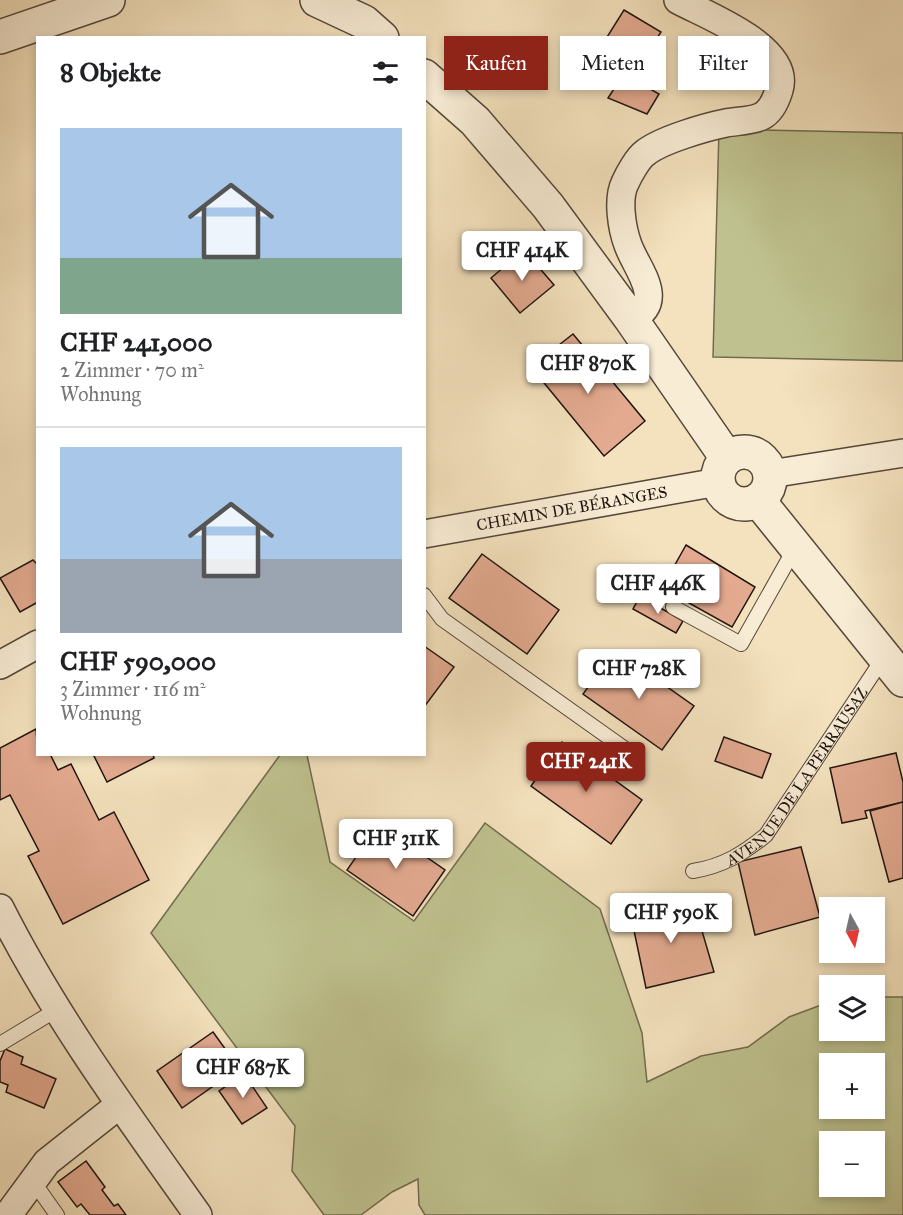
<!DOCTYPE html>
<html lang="de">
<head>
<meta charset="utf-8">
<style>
	:root { --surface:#fff; --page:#f6f6f6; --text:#202124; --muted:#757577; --line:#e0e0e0; --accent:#8f2418 }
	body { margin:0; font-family:"IM FELL Great Primer",serif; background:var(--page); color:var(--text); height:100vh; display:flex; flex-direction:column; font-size:22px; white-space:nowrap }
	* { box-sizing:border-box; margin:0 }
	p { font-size:20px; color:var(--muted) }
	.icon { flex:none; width:33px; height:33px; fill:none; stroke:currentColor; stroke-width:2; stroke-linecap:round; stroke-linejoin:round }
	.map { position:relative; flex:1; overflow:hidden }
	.panel { position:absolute; left:36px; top:36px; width:390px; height:720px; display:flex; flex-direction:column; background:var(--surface); border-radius:0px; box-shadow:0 3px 9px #0003 }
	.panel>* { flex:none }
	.top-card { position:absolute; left:444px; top:36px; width:369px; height:54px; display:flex; gap:12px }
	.needle { width:39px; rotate:172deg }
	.tools { position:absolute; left:819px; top:897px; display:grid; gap:12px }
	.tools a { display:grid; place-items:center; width:66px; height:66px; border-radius:0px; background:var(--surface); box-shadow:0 3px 9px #0003; font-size:30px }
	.price { position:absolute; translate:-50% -51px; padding:0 14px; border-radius:6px; background:#fff; color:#222; font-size:20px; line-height:39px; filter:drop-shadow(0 2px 3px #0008) }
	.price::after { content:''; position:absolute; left:50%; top:36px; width:18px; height:14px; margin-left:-9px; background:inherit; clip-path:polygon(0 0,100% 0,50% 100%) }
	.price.active { background:var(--accent); color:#fff }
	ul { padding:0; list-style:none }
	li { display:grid; align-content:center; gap:12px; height:318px; padding:0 24px }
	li+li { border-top:2px solid var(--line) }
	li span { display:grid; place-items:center; height:186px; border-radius:0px; color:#555 }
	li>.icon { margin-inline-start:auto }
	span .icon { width:108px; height:108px; fill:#fffc; stroke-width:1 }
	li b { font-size:26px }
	h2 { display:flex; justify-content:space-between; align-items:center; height:72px; padding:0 24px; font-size:26px }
	.pill { padding:0 21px; border-radius:0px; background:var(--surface); box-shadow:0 3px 9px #0003; font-size:21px; line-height:54px }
	.pill.active { background:var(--accent); color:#fff }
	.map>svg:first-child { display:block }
	.green { fill:#bfc28f; stroke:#706c4f; stroke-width:1.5; fill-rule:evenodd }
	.building { fill:#e3aa90; stroke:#20150f; stroke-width:1.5 }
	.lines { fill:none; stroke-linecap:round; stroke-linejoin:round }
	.service-casing { stroke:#55483b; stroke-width:16 }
	.minor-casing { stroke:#55483b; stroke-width:30 }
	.tertiary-casing { stroke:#55483b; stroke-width:36 }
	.service { stroke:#f8ecd5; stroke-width:14 }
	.minor { stroke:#f8ecd5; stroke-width:27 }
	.tertiary { stroke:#f8ecd5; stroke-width:33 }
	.labels { text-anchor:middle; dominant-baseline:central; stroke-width:6; stroke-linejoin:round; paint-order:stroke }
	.street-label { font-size:16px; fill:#20150f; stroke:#f8ecd5 }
</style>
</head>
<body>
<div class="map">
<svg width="903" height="1215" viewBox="0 0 903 1215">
	<rect width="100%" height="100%" fill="#f4e2be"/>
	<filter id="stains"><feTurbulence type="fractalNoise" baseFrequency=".00333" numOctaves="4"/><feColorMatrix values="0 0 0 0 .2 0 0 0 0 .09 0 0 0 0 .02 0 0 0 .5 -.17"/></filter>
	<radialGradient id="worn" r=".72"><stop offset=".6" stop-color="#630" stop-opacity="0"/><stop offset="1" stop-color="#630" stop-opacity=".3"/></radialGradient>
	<g class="green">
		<polygon points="719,129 903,133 903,361 713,357"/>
		<path d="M280,755H307L330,862L414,921L485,823L600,909L642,1033L647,1082L701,1056L748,1047L789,1017L829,1002L830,1030H874L875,997H903V1215H425L419,1205L418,1179L392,1192L361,1215H324L292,1171L295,1126L151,933ZM830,1064H874V1108H830ZM830,1142H874V1186H830Z"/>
	</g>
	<g class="building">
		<polygon points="624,10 661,32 634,75 597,53"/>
		<polygon points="624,74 659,94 647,114 608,98"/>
		<polygon points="524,250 554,285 520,313 491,278"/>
		<polygon points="573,334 645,421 604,456 531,367"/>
		<polygon points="686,545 755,587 732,627 662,588"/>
		<polygon points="482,554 559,610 527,654 449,598"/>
		<polygon points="33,560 38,565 38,602 20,612 0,578"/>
		<polygon points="640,596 683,621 676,633 633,609"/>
		<polygon points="424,646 454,667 424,707"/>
		<polygon points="615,650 694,706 662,750 583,694"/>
		<polygon points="36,729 38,754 50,754 58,770 71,764 99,820 114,812 149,880 63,924 28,856 39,851 10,795 0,800 0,748"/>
		<polygon points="724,737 771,754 762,778 715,761"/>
		<polygon points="562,742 642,800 611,844 531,786"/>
		<polygon points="896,753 903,782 903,802 865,811 867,818 842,823 830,768"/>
		<polygon points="93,754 153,754 154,758 107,782"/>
		<polygon points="903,802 903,878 889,882 870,811"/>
		<polygon points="379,824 445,870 413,916 347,870"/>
		<polygon points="801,847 820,917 755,935 738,862"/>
		<polygon points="693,900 714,972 646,988 631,916"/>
		<polygon points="213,1032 239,1068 182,1108 157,1071"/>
		<polygon points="5,1049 23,1057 21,1064 56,1079 44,1108 6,1092 8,1085 0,1082 0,1061"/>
		<polygon points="244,1074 267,1108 242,1124 219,1091"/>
		<polygon points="86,1161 105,1187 102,1190 114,1206 118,1204 126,1215 90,1215 81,1204 77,1207 58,1182"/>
	</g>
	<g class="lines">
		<g class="service-casing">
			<g id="service">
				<polyline points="424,595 442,619 635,756"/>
				<polyline points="673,607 741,644 795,548"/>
				<path id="s1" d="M693,871C723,866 743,854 766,835L884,657"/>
				<polyline points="0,1044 58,1009"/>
				<polyline points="33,1181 57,1215"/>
			</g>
		</g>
		<g class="minor-casing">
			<g id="minor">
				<path d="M631,319C667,301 637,270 628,245C622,229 617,199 625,183C629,174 638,158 645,153C661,140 706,127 726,123C736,121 753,121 762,116C771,111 776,100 779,90C792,47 707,16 678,0"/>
				<polyline points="770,474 903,453"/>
				<path id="s2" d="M424,534L718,482"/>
				<polyline points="0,665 38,644"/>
				<path d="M0,908C55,1017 128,1116 198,1215"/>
				<polyline points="8,1215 47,1162 119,1105"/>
			</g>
		</g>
		<g class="tertiary-casing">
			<g id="tertiary">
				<polyline points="317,0 364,22 382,38"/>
				<polyline points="0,37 108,0"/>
				<polyline points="424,76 475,121 548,206 631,319 727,458"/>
				<circle cx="744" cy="478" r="26"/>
				<polyline points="758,500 903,680"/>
			</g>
		</g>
		<use href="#service" class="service"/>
		<use href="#minor" class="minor"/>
		<use href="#tertiary" class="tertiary"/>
	</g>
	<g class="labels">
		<g class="street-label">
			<text stroke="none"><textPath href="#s2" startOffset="150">CHEMIN DE BÉRANGES</textPath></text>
			<text stroke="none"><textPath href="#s1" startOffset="147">AVENUE DE LA PERRAUSAZ</textPath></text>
		</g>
	</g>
	<rect width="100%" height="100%" filter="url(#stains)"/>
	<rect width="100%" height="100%" fill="url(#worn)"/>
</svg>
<div class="tools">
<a><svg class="needle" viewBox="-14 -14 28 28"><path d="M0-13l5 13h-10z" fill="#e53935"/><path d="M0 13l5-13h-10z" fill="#757577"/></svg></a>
<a><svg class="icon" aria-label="layers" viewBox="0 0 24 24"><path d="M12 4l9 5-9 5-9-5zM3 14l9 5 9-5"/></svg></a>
<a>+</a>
<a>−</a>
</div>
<b class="price" style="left:522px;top:282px">CHF 414K</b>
<b class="price" style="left:588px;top:395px">CHF 870K</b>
<b class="price" style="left:658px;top:615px">CHF 446K</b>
<b class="price" style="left:639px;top:700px">CHF 728K</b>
<b class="price active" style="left:586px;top:793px">CHF 241K</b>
<b class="price" style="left:396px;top:870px">CHF 311K</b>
<b class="price" style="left:671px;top:944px">CHF 590K</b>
<b class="price" style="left:243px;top:1099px">CHF 687K</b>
<div class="top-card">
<a class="pill active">Kaufen</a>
<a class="pill">Mieten</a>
<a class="pill">Filter</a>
</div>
<section class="panel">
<h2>8 Objekte<svg class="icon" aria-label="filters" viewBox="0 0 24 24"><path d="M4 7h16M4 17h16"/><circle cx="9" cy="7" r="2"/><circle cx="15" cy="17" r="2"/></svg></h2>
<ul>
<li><span style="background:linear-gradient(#a9c7e8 70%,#7fa58c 0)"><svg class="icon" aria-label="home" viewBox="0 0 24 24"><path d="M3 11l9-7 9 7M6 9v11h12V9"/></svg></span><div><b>CHF 241,000</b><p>2 Zimmer · 70 m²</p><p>Wohnung</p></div></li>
<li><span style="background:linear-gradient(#a9c7e8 60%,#9aa5b1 0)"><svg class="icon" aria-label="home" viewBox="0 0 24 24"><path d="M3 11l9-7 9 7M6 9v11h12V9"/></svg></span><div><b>CHF 590,000</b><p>3 Zimmer · 116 m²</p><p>Wohnung</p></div></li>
</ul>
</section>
</div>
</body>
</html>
